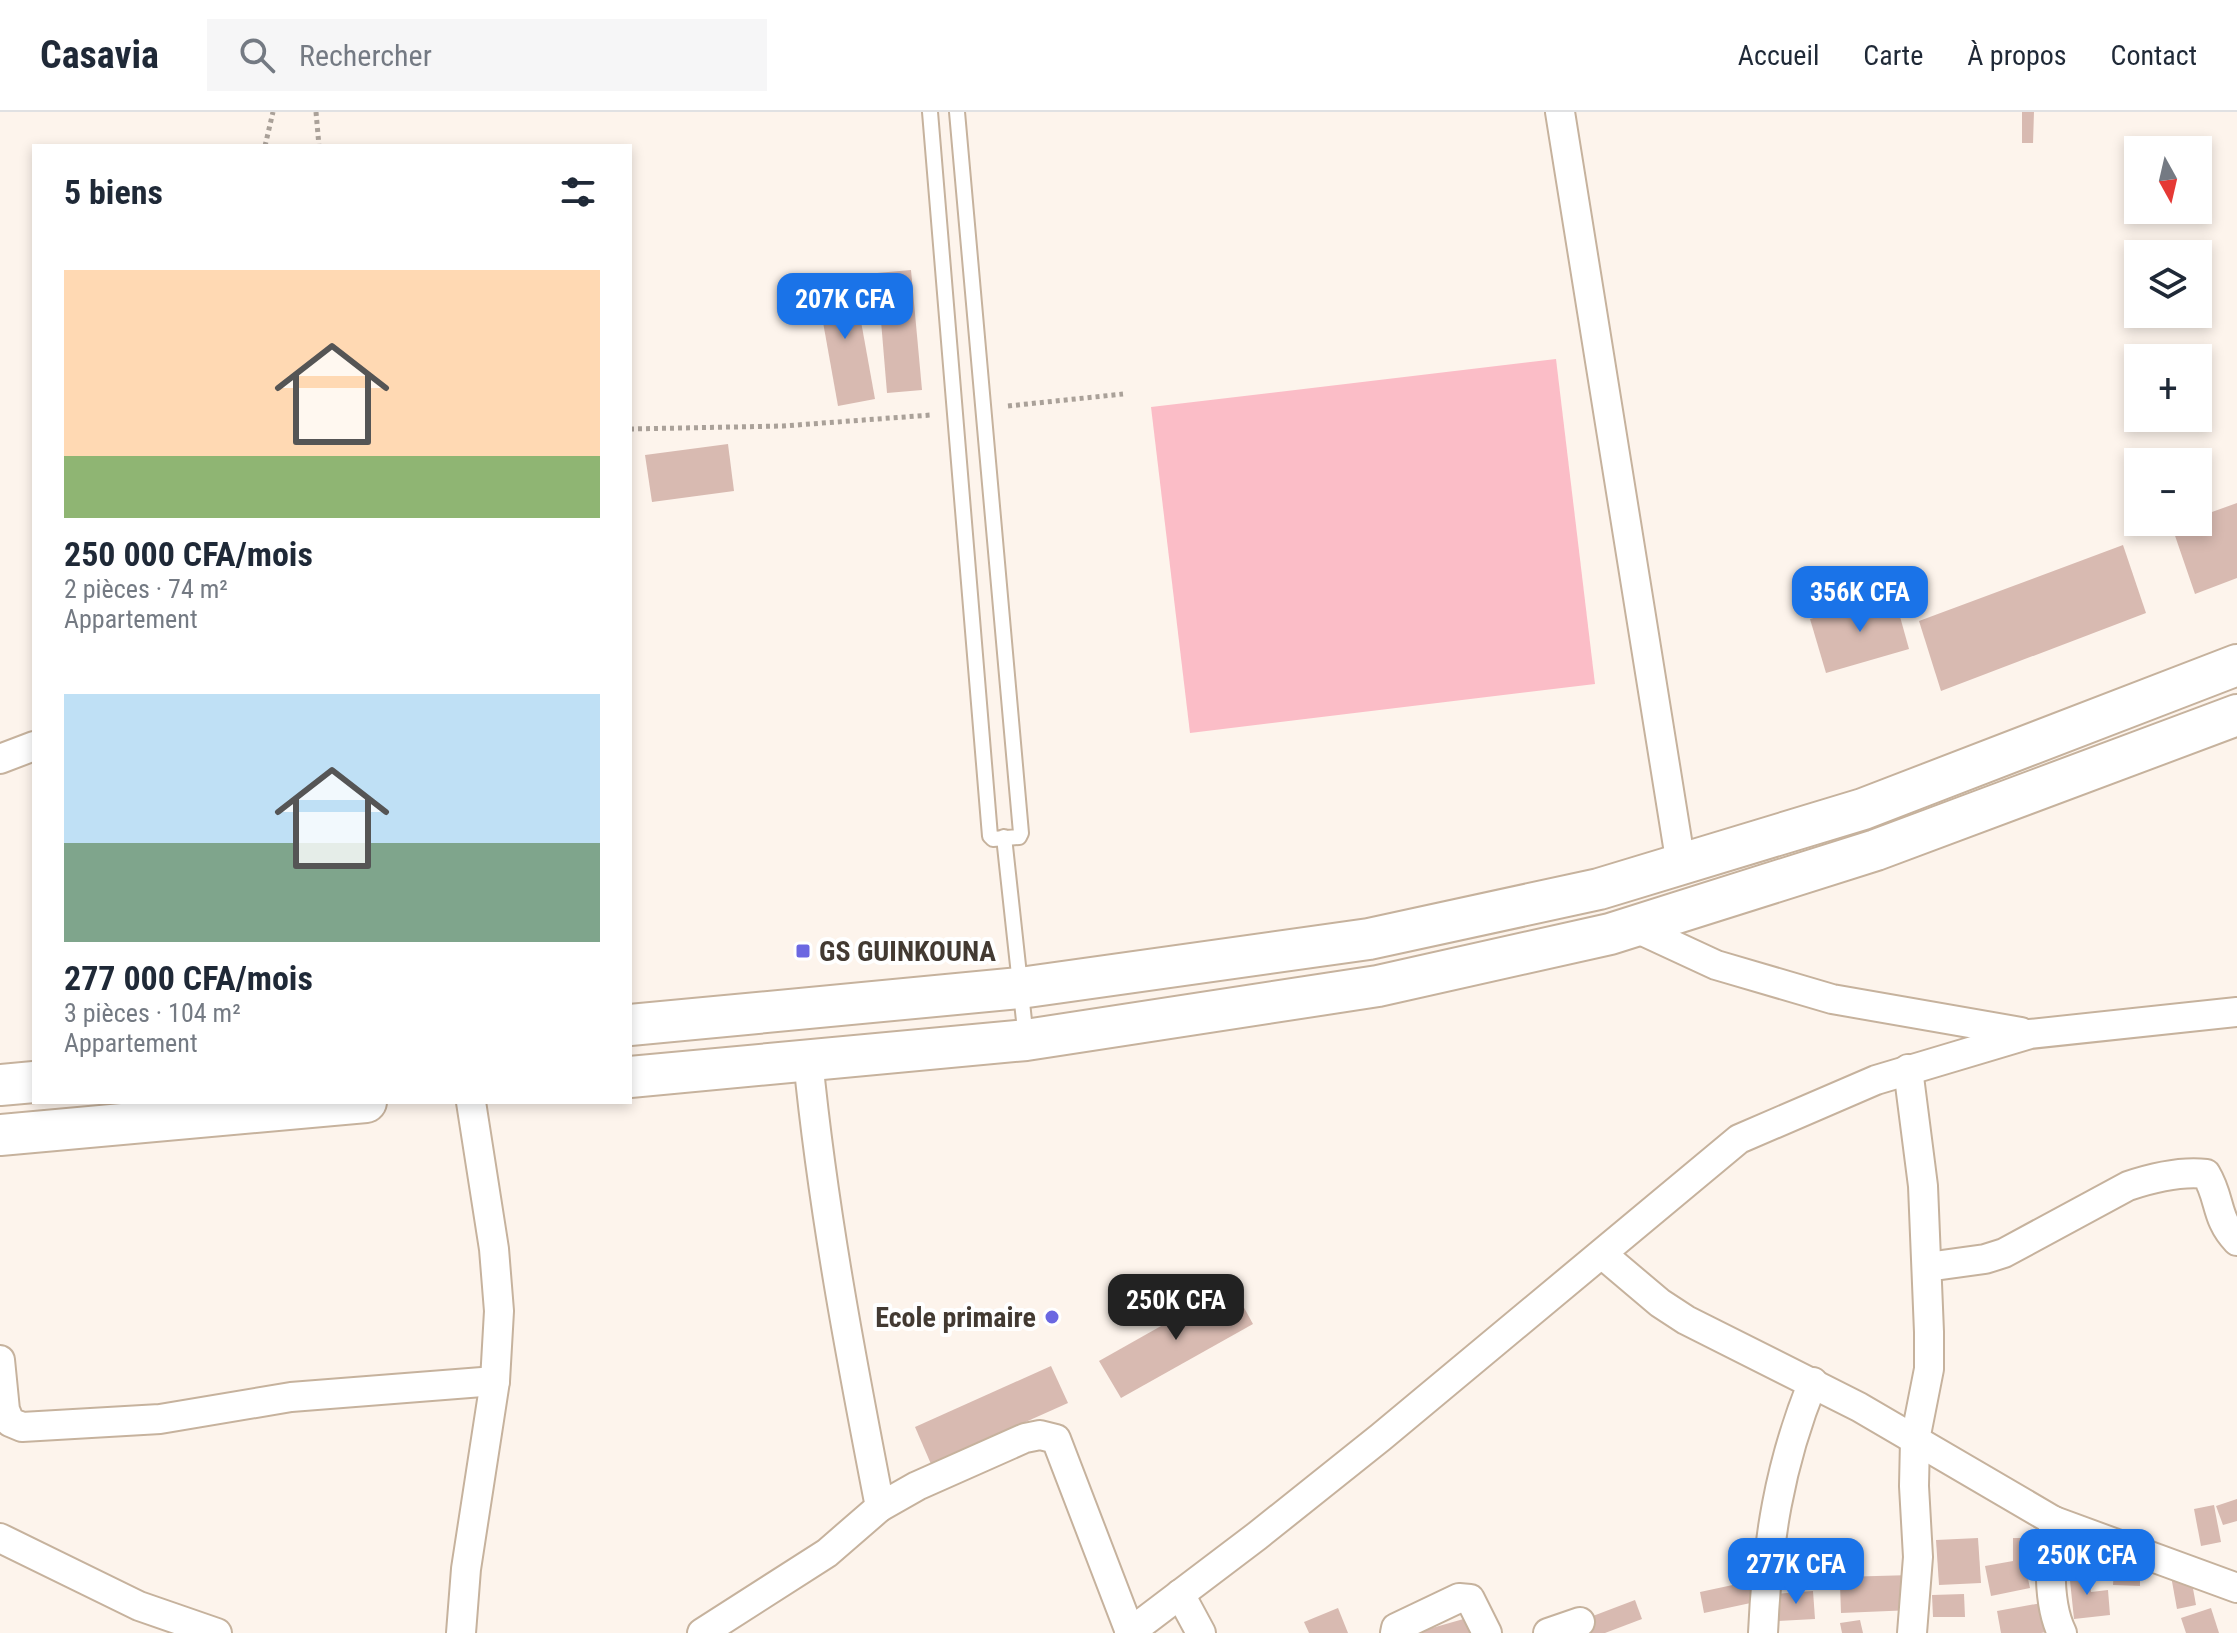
<!DOCTYPE html>
<html lang="fr">
<head>
<meta charset="utf-8">
<style>
	:root { --surface:#fff; --page:#f6f6f7; --text:#1f2937; --muted:#747a83; --line:#e0e1e3; --accent:#1a73e8 }
	body { margin:0; font-family:"Roboto Condensed",sans-serif; background:var(--page); color:var(--text); height:100vh; display:flex; flex-direction:column; font-size:30px; white-space:nowrap }
	* { box-sizing:border-box; margin:0 }
	p { font-size:26px; color:var(--muted) }
	.icon { flex:none; width:44px; height:44px; fill:none; stroke:currentColor; stroke-width:2; stroke-linecap:round; stroke-linejoin:round }
	.map { position:relative; flex:1; overflow:hidden }
	.drawer { position:absolute; left:32px; top:32px; width:600px; height:960px; display:flex; flex-direction:column; background:var(--surface); border-radius:0px; box-shadow:0 4px 12px #0003 }
	.drawer>* { flex:none }
	.needle { width:52px; rotate:172deg }
	.fabs { position:absolute; left:2124px; top:24px; display:grid; gap:16px }
	.fabs a { display:grid; place-items:center; width:88px; height:88px; border-radius:0px; background:var(--surface); box-shadow:0 4px 12px #0003; font-size:40px }
	.price { position:absolute; translate:-50% -68px; padding:0 18px; border-radius:16px; background:var(--accent); color:#fff; font-size:26px; line-height:52px; filter:drop-shadow(0 2px 4px #0008) }
	.price::after { content:''; position:absolute; left:50%; top:48px; width:24px; height:18px; margin-left:-12px; background:inherit; clip-path:polygon(0 0,100% 0,50% 100%) }
	.price.active { background:#222; color:#fff }
	ul { padding:0; list-style:none }
	li { display:grid; align-content:center; gap:16px; height:424px; padding:0 32px }
	li span { display:grid; place-items:center; height:248px; border-radius:0px; color:#555 }
	li>.icon { margin-inline-start:auto }
	span .icon { width:144px; height:144px; fill:#fffc; stroke-width:1 }
	li b { font-size:34px }
	h2 { display:flex; justify-content:space-between; align-items:center; height:96px; padding:0 32px; font-size:34px }
	header { display:flex; align-items:center; gap:48px; box-sizing:border-box; height:112px; padding:0 40px; background:var(--surface); border-bottom:2px solid var(--line) }
	header strong { font-size:38px }
	nav { display:flex; gap:44px; margin-inline-start:auto; font-size:28px }
	.search { width:560px; height:72px; background:var(--page); display:flex; align-items:center; gap:20px; box-sizing:border-box; padding:0 28px; border-radius:0px; color:var(--muted); font-size:30px }
	.map>svg:first-child { display:block }
	.green { fill:#fbbdc7 }
	.building { fill:#d8bab1 }
	.lines { fill:none; stroke-linecap:round; stroke-linejoin:round }
	.lane-casing { stroke:#c6b29d; stroke-width:18 }
	.street-casing { stroke:#c6b29d; stroke-width:32 }
	.secondary-casing { stroke:#c6b29d; stroke-width:44 }
	.path { stroke:#aaa199; stroke-width:5; stroke-dasharray:4 4; stroke-linecap:butt }
	.lane { stroke:#fff; stroke-width:14 }
	.street { stroke:#fff; stroke-width:28 }
	.secondary { stroke:#fff; stroke-width:40 }
	.poi-dot { fill:#6b67e1; stroke:#fff; stroke-width:3 }
	.labels { text-anchor:middle; dominant-baseline:central; stroke-width:8; stroke-linejoin:round; paint-order:stroke }
	.poi-label { font-size:28px; font-weight:bold; fill:#433a32; stroke:#fff; text-anchor:start }
</style>
</head>
<body>
<header>
<strong>Casavia</strong>
<div class="search"><svg class="icon" aria-label="search" viewBox="0 0 24 24"><circle cx="10" cy="10" r="6"/><path d="M15 15l6 6"/></svg>Rechercher</div>
<nav><a>Accueil</a><a>Carte</a><a>À propos</a><a>Contact</a></nav>
</header>
<div class="map">
<svg width="2237" height="1521" viewBox="0 0 2237 1521">
	<rect width="100%" height="100%" fill="#fdf4ec"/>
	<polygon class="green" points="1556,247 1595,572 1190,621 1151,295"/>
	<g class="building">
		<polygon points="2022,0 2034,0 2033,31 2022,31"/>
		<polygon points="911,158 922,278 887,281 877,161"/>
		<polygon points="853,165 875,287 838,294 816,171"/>
		<polygon points="728,332 734,379 652,390 645,343"/>
		<polygon points="2237,391 2237,466 2195,482 2172,415 2186,410 2198,410 2198,405"/>
		<polygon points="2123,433 2146,501 1941,579 1919,509"/>
		<polygon points="1894,483 1909,537 1826,561 1810,507"/>
		<polygon points="1232,1174 1253,1212 1121,1286 1099,1249"/>
		<polygon points="1051,1254 1068,1291 931,1352 915,1315"/>
		<polygon points="2237,1387 2237,1409 2223,1413 2216,1394"/>
		<polygon points="2214,1393 2221,1430 2201,1434 2194,1397"/>
		<polygon points="1978,1426 1981,1471 1939,1473 1936,1428"/>
		<polygon points="2013,1426 2052,1426 2051,1454 2025,1453 2030,1476 1991,1484 1985,1454 2013,1449"/>
		<polygon points="2115,1438 2140,1439 2140,1474 2113,1473"/>
		<polygon points="1839,1451 1841,1465 1912,1463 1913,1498 1841,1501 1840,1473 1806,1476 1803,1454"/>
		<polygon points="2089,1457 2091,1480 2108,1478 2110,1503 2074,1507 2069,1459"/>
		<polygon points="2190,1460 2196,1493 2177,1497 2171,1464"/>
		<polygon points="1756,1468 1760,1489 1704,1501 1700,1480"/>
		<polygon points="1813,1479 1815,1507 1778,1509 1776,1482"/>
		<polygon points="1964,1482 1965,1505 1933,1505 1932,1483"/>
		<polygon points="1635,1488 1642,1507 1605,1521 1590,1521 1585,1507"/>
		<polygon points="2058,1488 2063,1517 2041,1521 2001,1521 1997,1499"/>
		<polygon points="1338,1496 1348,1521 1309,1521 1304,1510"/>
		<polygon points="2211,1496 2219,1521 2186,1521 2181,1506"/>
		<polygon points="1481,1502 1487,1521 1418,1521 1418,1520"/>
		<polygon points="1860,1508 1863,1521 1842,1521 1840,1511"/>
	</g>
	<g class="lines">
		<g class="lane-casing">
			<g id="lane">
				<polyline points="930,0 990,724 993,727 1019,725 1021,721 957,0"/>
				<polyline points="1004,725 1026,927"/>
			</g>
		</g>
		<g class="street-casing">
			<g id="street">
				<polyline points="1560,0 1681,753"/>
				<polyline points="0,647 34,634"/>
				<polyline points="1634,815 1716,853 1832,887 2021,920"/>
				<polyline points="1908,957 1923,1074 1929,1220 1929,1257 1915,1328 1914,1374 1918,1445 1912,1521"/>
				<polyline points="1602,1142 1660,1191 1686,1208 1859,1295 2054,1409 2237,1476"/>
				<path d="M1927,1155L1985,1147L2004,1141L2128,1074C2152,1066 2181,1059 2206,1062C2221,1087 2215,1106 2237,1129"/>
				<polyline points="0,1248 5,1298 10,1310 22,1315 160,1307 291,1285 495,1269"/>
				<polyline points="880,1395 917,1374 1025,1326 1040,1323 1056,1327 1130,1520"/>
				<path d="M2054,1409C2050,1442 2047,1491 2062,1521"/>
				<polyline points="0,1426 139,1494 217,1521"/>
				<polyline points="1180,1482 1201,1521"/>
				<polyline points="461,1521 466,1457 495,1269 499,1199 494,1137 471,990"/>
				<path d="M702,1521L827,1441L880,1395C851,1246 823,1099 808,947"/>
				<polyline points="1129,1521 1257,1424 1381,1325 1739,1027 1876,968 2030,922 2237,900"/>
				<polyline points="1395,1521 1396,1516 1459,1486 1470,1487 1487,1521"/>
				<polyline points="1548,1521 1580,1510"/>
				<path d="M1763,1521C1767,1432 1779,1353 1813,1270"/>
			</g>
		</g>
		<g class="secondary-casing">
			<g id="secondary">
				<polyline points="630,913 1020,876 1369,827 1599,777 1863,697 2237,553"/>
				<polyline points="630,965 1026,928 1378,874 1610,822 1876,738 2237,603"/>
				<polyline points="0,973 34,970"/>
				<polyline points="0,1023 366,990"/>
			</g>
		</g>
		<g class="path">
			<polyline points="316,0 319,34"/>
			<polyline points="265,34 273,0"/>
			<polyline points="1008,294 1123,282"/>
			<polyline points="630,317 783,314 931,303"/>
		</g>
		<use href="#lane" class="lane"/>
		<use href="#street" class="street"/>
		<use href="#secondary" class="secondary"/>
	</g>
	<g class="poi-dot">
		<rect x="795" y="831" width="16" height="16" rx="4"/>
		<circle cx="1052" cy="1205" r="8"/>
	</g>
	<g class="labels">
		<g class="poi-label">
			<text x="819" y="839">GS GUINKOUNA</text>
			<text x="1036" y="1205" text-anchor="end">Ecole primaire</text>
		</g>
	</g>
</svg>
<div class="fabs">
<a><svg class="needle" viewBox="-14 -14 28 28"><path d="M0-13l5 13h-10z" fill="#e53935"/><path d="M0 13l5-13h-10z" fill="#747a83"/></svg></a>
<a><svg class="icon" aria-label="layers" viewBox="0 0 24 24"><path d="M12 4l9 5-9 5-9-5zM3 14l9 5 9-5"/></svg></a>
<a>+</a>
<a>−</a>
</div>
<b class="price" style="left:845px;top:229px">207K CFA</b>
<b class="price" style="left:1860px;top:522px">356K CFA</b>
<b class="price active" style="left:1176px;top:1230px">250K CFA</b>
<b class="price" style="left:2087px;top:1485px">250K CFA</b>
<b class="price" style="left:1796px;top:1494px">277K CFA</b>
<section class="drawer">
<h2>5 biens<svg class="icon" aria-label="filters" viewBox="0 0 24 24"><path d="M4 7h16M4 17h16"/><circle cx="9" cy="7" r="2"/><circle cx="15" cy="17" r="2"/></svg></h2>
<ul>
<li><span style="background:linear-gradient(#ffd9b3 75%,#8fb573 0)"><svg class="icon" aria-label="home" viewBox="0 0 24 24"><path d="M3 11l9-7 9 7M6 9v11h12V9"/></svg></span><div><b>250 000 CFA/mois</b><p>2 pièces · 74 m²</p><p>Appartement</p></div></li>
<li><span style="background:linear-gradient(#bfe0f5 60%,#7fa58c 0)"><svg class="icon" aria-label="home" viewBox="0 0 24 24"><path d="M3 11l9-7 9 7M6 9v11h12V9"/></svg></span><div><b>277 000 CFA/mois</b><p>3 pièces · 104 m²</p><p>Appartement</p></div></li>
</ul>
</section>
</div>
</body>
</html>
